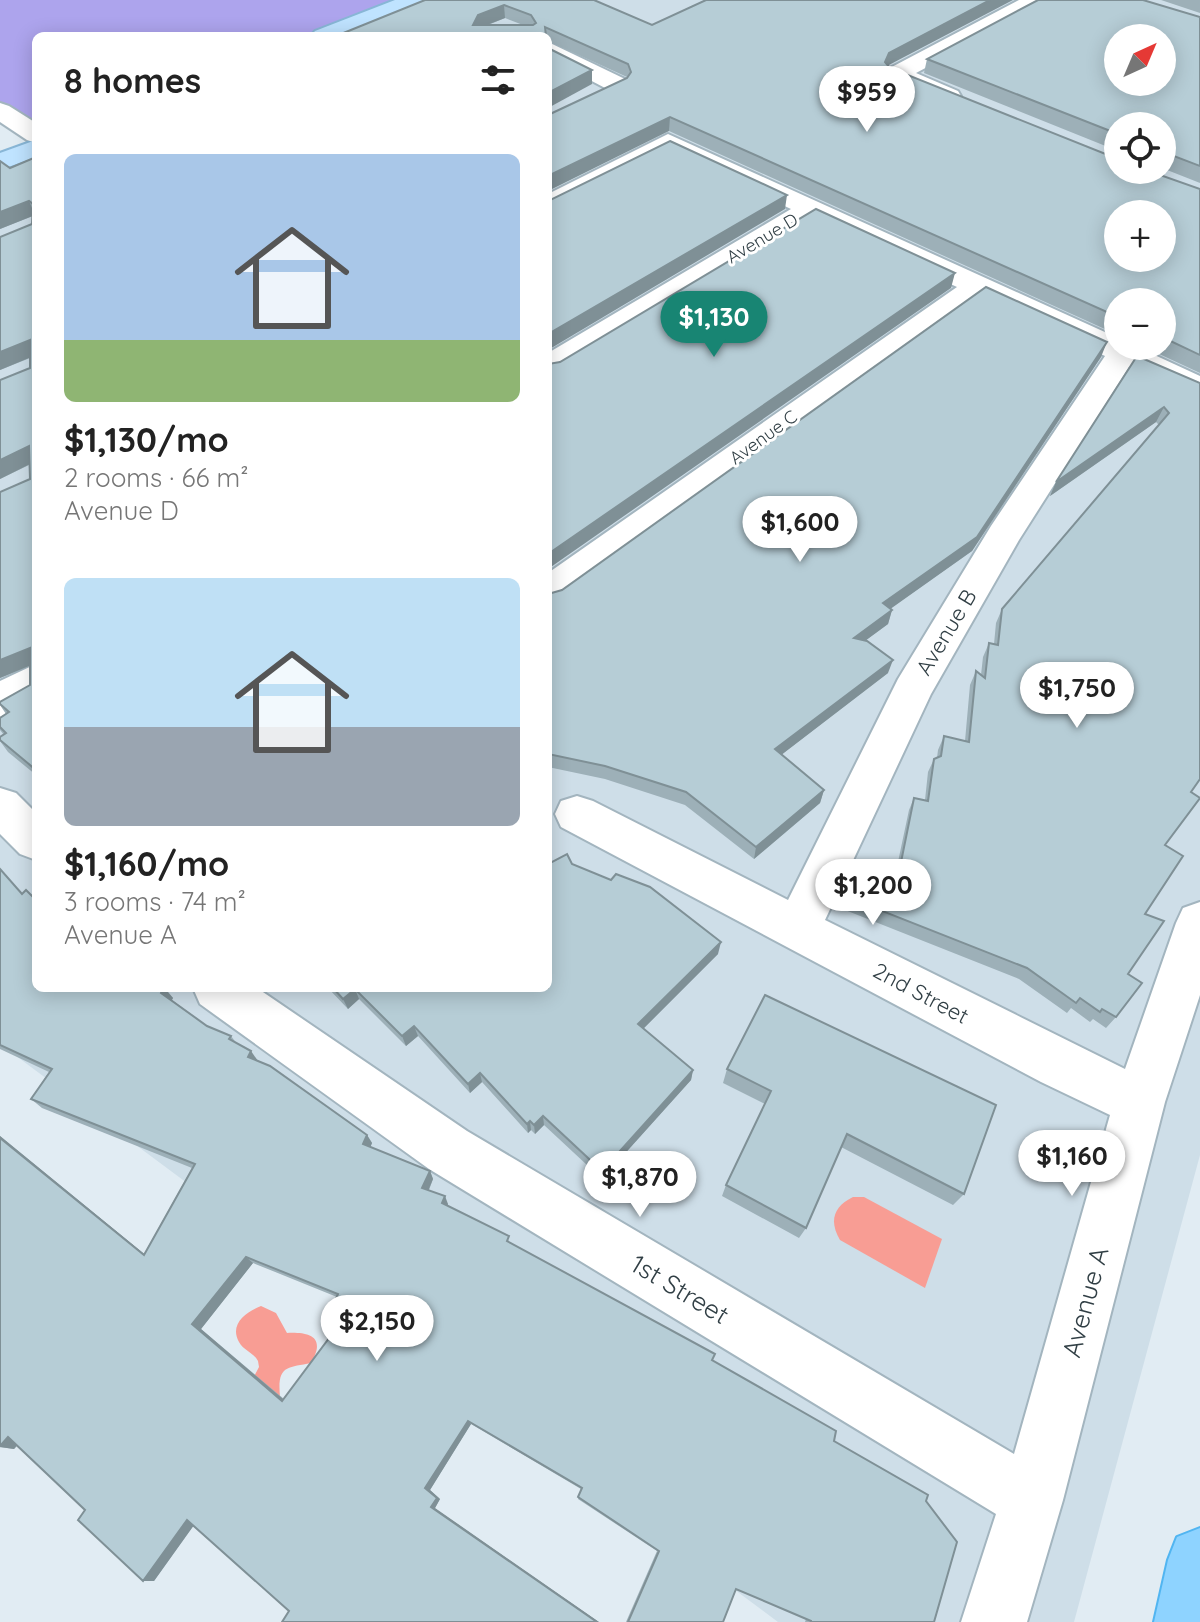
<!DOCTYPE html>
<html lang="en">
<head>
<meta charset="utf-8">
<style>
	:root { --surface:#fff; --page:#f6f6f6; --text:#222; --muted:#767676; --accent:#188573 }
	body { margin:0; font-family:Quicksand,sans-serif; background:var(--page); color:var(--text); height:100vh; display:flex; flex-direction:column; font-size:30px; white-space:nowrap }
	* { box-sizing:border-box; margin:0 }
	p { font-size:26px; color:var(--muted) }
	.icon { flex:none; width:44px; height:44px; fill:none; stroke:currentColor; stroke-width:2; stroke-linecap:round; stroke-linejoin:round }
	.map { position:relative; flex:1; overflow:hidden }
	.details { position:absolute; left:32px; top:32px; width:520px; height:960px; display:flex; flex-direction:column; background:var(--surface); border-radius:12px; box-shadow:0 4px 20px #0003 }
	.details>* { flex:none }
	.needle { width:52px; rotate:44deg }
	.fabs { position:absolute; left:1104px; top:24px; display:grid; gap:16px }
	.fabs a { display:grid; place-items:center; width:72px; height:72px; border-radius:50%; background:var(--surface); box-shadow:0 4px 20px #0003; font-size:40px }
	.price { position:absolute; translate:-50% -68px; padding:0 18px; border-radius:28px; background:#fff; color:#222; font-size:26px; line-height:52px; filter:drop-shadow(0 2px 4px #0008) }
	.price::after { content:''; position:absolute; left:50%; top:48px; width:24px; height:18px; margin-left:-12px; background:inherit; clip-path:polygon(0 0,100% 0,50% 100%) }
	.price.active { background:var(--accent); color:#fff }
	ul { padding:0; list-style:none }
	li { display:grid; align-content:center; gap:16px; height:424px; padding:0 32px }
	li span { display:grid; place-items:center; height:248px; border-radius:12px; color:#555 }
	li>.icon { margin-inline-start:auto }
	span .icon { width:144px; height:144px; fill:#fffc; stroke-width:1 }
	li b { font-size:34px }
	h2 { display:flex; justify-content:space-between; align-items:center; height:96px; padding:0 32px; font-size:34px }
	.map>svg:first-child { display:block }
	.residential { fill:#cedee8; fill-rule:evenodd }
	.green { fill:#ada4ed }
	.water { fill:#f89d94 }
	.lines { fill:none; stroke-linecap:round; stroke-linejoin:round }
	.street-casing { stroke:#a3b5bf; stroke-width:4 }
	.secondary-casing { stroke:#88b6d6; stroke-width:4 }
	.primary-casing { stroke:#51b5f1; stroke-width:4 }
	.street { fill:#fff; fill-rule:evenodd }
	.secondary { fill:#bfe3ff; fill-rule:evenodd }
	.primary { fill:#8ed3ff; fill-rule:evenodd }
	.wall { fill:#9db0b8; fill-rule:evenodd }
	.shaded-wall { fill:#7f9096 }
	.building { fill:#b6cdd6; stroke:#7f9096; stroke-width:2; fill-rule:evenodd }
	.labels { text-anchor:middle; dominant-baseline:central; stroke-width:6; stroke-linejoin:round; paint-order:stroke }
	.far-street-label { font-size:18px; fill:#313f45; stroke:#fff }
	.street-label { font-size:22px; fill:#313f45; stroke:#fff }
	.near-street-label { font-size:26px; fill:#313f45; stroke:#fff }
</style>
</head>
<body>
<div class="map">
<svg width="1200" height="1622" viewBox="0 0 1200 1622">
	<rect width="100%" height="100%" fill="#e1ecf3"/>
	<path class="residential" d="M440,0H1200V1155L1074,1622H778L0,1044V177L36,163V988H548V36H350ZM1118,38H1162V82H1118ZM1118,126H1162V170H1118ZM1118,214H1162V258H1118ZM1118,302H1162V346H1118Z"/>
	<polygon class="green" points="0,0 408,0 316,36 36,36 36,129 0,106"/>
	<g class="water">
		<path d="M853,1197H864L942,1239L925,1288L840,1240C829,1221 833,1207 853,1197Z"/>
		<path d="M261,1306L276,1313L287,1333C308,1332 327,1336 311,1363C287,1368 277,1365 280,1397L248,1388L259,1367L258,1361C253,1352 244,1351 239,1342C229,1324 246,1312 261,1306Z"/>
	</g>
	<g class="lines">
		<g class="street-casing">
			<g id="street">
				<polygon points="1019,0 1047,0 1044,5 916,73 958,91 961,96 958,101 940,101 888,79 885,74 888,69"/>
				<polygon points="548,42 625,79 628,84 625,89 607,89 548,58"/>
				<polygon points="0,103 9,106 36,123 36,143 27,140 0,122"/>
				<polygon points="668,134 1118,338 1118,346 1135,346 1200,376 1200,398 1129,367 1019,540 931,694 825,920 1125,1069 1176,923 1183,908 1200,902 1200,995 1165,1102 1063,1500 1027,1622 961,1622 996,1514 429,1169 200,1004 193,988 257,988 467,1131 1014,1454 1110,1115 1041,1082 561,827 555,814 561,801 577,796 593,801 788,900 898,679 991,526 1105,356 981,298 561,602 548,606 548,573 957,287 813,220 559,374 548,377 548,353 791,209 669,152 548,213 548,194"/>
				<polygon points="36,664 36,699 0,717 0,681"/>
				<polygon points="0,788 16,793 36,813 36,860 20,854 0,834"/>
			</g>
		</g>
		<g class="secondary-casing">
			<g id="secondary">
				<polygon points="395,0 426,0 423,5 344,36 311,36 315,31"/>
				<polygon points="36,140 36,157 0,170 0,153"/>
			</g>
		</g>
		<g class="primary-casing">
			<polygon id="primary" points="1200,1528 1200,1622 1154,1622 1168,1560 1177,1537"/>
		</g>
		<use href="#street" class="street"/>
		<use href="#secondary" class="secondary"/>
		<use href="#primary" class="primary"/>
	</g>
	<g class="wall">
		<path d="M425,0H594L652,25L888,66L890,68L1118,170L1200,189V373L1142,346H1162V302H1118V335L669,131L627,77L548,41V36H336ZM505,18L523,25H488Z"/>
		<polygon points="1161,0 1200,0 1200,13"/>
		<polygon points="1200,17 1200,183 1162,168 1162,126 1118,126 1118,151 924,73 927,59"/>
		<polygon points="36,157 36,775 8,752 0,741 0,737 4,735 0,730 0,718 6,714 0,705 0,702 30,685 30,666 0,678 0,492 30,479 29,465 0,479 0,380 30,368 30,358 0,370 0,237 32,224 33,216 0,229 0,161 10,168"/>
		<polygon points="1101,357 972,551 891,608 892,610 888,624 866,640 888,673 781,755 824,790 820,803 754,859 685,805 605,779 548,767 548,594 562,590"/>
		<polygon points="1200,383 1191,792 1165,845 1116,1017 1106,1028 1093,1019 1090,1022 1071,1008 1067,1013 1019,979 835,906 839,894 895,876 909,810 914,798 925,800 928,772 934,759 937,758 938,750 944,736 965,741 970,685 976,671 981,675 983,657 989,643 994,644 996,623 1002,609 1159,425 1156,422 1050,496 1056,482"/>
		<polygon points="572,864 718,954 643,1029 693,1070 691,1080 602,1179 544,1125 535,1134 531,1130 528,1133 482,1082 470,1093 418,1036 406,1046 359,999 348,1009 328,988 548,988"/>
		<path d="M0,869L36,988H165L173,998L172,1000L207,1026L231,1036L237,1044L257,1061L367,1135L372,1143L370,1147L430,1171L433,1179L429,1190L448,1204L447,1206L712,1360L926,1501L934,1622H805L806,1619L736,1589L723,1622H626L657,1551L578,1499L581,1489L471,1424L430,1490L440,1499L435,1508L289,1611L193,1526L154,1581L85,1510L17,1446L14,1449L0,1447V1136L144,1254L192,1168L42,1108L31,1099L49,1072L0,1049ZM253,1263L337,1297L330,1313L336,1318L342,1321L284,1399L201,1329Z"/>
		<polygon points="765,995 964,1194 953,1205 841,1147 806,1228 799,1238 722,1196 726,1185 765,1104 723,1083 727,1069"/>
	</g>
	<g class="shaded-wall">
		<polygon points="990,0 1013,0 887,66 885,62 889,53"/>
		<polygon points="504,5 505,18 479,28 473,25 478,15"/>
		<polygon points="592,70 592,84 548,108 548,93"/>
		<polygon points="670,117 669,131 548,191 548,176"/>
		<polygon points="787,195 785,209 548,350 548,334"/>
		<polygon points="29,201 35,215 0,229 0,212"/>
		<polygon points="955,273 951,288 548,569 548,554"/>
		<polygon points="30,340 36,355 0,370 0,352"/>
		<polygon points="1107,342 1101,357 972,551 879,617 883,603"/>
		<polygon points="1164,407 1156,422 1050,496 1056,482"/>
		<polygon points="29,446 36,461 0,479 0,460"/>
		<polygon points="892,610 888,624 850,652 854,638"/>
		<polygon points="30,648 36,663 0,678 0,660"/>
		<polygon points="893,660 888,673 772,762 775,749"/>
		<polygon points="824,790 820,803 754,859 756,847"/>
		<polygon points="721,942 718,954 637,1035 638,1024"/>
		<polygon points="164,988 173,998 170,1003 161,993"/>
		<polygon points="355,989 359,999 348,1009 343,999"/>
		<polygon points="414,1026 418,1036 406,1046 402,1036"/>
		<polygon points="251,1051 258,1061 248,1057"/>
		<polygon points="693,1070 691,1080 602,1179 602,1171"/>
		<polygon points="480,1073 482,1082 470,1093 468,1084"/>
		<polygon points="543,1116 544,1125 535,1134 534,1125"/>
		<polygon points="530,1121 531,1130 528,1133 527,1124"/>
		<polygon points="367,1135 372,1143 368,1153 363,1144"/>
		<polygon points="0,1136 154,1262 144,1255 0,1138"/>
		<polygon points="430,1171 433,1179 426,1196 422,1188"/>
		<polygon points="445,1196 448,1204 445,1211 442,1203"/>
		<polygon points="246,1257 253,1263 201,1329 290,1405 282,1401 192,1324"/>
		<polygon points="468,1421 471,1424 430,1490 440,1499 435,1508 599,1622 597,1622 431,1507 425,1488"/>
		<polygon points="8,1437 21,1440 14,1449 0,1447"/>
		<polygon points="187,1520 197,1521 154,1581 143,1581"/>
	</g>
	<g class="building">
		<path d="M425,0H594L652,25L706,0H990L889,53L885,62L890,68L1113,157L1118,158V170H1146L1200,189V355L1162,337V302H1118V317L670,117L548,176V115L627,78L631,72L628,64L545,27L546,36H336ZM504,5L531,15L536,23L533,25H473L478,15ZM1118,214H1162V258H1118Z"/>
		<path d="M1038,0H1143L1200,17V166L1166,153H1162V126H1118V134L927,59ZM1118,38H1162V82H1118Z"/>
		<polygon points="548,48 592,70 548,93"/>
		<polygon points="670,141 787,195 548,334 548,201"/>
		<polygon points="36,157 36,770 0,740 0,737 6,733 0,727 0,718 9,712 0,704 0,702 30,685 30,648 0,660 0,492 30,479 29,446 0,460 0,380 30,368 30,340 0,352 0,237 32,224 33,204 29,201 0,212 0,161 10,168"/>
		<polygon points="816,209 955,273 548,554 548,364 560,362"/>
		<polygon points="986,287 1107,342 977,537 883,603 892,610 854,638 867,641 893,660 775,749 824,790 756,847 686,792 605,766 548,754 548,594 562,590"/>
		<polygon points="1137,356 1200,383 1200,779 1191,792 1200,798 1165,845 1183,856 1145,914 1164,921 1128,974 1142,983 1116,1017 1102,1009 1100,1012 1080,998 1076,1003 1027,968 839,894 855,861 898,877 914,798 928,801 934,759 941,756 944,736 969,742 976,671 985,678 989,643 998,645 1002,609 1169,413 1164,407 1056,482"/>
		<polygon points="567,854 572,864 611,880 616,874 650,887 721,942 638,1024 693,1070 602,1171 543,1116 534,1125 530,1121 527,1124 480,1073 468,1084 414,1026 402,1036 355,989 343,999 333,988 548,988 548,864"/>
		<path d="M0,869L22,894L26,890L36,900V988H164L161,993L207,1026L231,1036L229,1039L251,1051L248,1057L270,1066L367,1135L363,1144L430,1171L422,1188L445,1196L442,1203L509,1236L507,1241L715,1354L712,1360L836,1431L834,1441L928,1495L926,1501L957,1542L934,1622H811V1621L736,1589L723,1622H628L659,1551L578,1497L582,1488L468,1421L425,1488L437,1498L431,1507L597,1622H282L289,1611L187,1520L143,1581L78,1520L85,1510L8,1437L0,1446V1138L144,1255L195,1164L31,1099L52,1069L0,1045ZM246,1257L338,1294L330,1313L344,1318L282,1401L192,1324Z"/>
		<polygon points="765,995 996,1105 964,1194 847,1134 806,1228 726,1185 771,1091 727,1069"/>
	</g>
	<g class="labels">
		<g class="far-street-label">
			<text transform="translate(762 238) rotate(-31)">Avenue D</text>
			<text transform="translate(763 437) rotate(-36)">Avenue C</text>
		</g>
		<g class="street-label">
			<text transform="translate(946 632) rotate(-59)">Avenue B</text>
			<text transform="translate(921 993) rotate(28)">2nd Street</text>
		</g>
		<g class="near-street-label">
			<text transform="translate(680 1289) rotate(31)">1st Street</text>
			<text transform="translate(1085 1302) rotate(-75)">Avenue A</text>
		</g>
	</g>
</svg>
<div class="fabs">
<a><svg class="needle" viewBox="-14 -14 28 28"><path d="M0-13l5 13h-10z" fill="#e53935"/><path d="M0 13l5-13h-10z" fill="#767676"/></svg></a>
<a><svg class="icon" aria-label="locate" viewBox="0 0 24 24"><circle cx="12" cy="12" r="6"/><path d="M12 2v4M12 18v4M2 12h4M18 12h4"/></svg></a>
<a>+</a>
<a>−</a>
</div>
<b class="price" style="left:867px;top:134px">$959</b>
<b class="price active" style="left:714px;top:359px">$1,130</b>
<b class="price" style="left:800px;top:564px">$1,600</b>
<b class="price" style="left:1077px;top:730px">$1,750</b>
<b class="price" style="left:873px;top:927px">$1,200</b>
<b class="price" style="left:1072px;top:1198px">$1,160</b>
<b class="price" style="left:640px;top:1219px">$1,870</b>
<b class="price" style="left:377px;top:1363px">$2,150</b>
<section class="details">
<h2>8 homes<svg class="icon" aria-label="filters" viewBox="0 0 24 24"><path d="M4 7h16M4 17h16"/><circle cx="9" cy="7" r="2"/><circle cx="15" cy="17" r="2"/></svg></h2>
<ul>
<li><span style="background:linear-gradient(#a9c7e8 75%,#8fb573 0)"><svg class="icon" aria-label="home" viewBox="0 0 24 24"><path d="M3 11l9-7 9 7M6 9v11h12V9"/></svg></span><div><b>$1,130/mo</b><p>2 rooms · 66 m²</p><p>Avenue D</p></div></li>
<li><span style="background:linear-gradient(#bfe0f5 60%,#9aa5b1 0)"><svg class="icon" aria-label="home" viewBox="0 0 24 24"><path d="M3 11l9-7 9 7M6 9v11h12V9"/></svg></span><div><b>$1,160/mo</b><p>3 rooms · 74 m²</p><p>Avenue A</p></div></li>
</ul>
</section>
</div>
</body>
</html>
